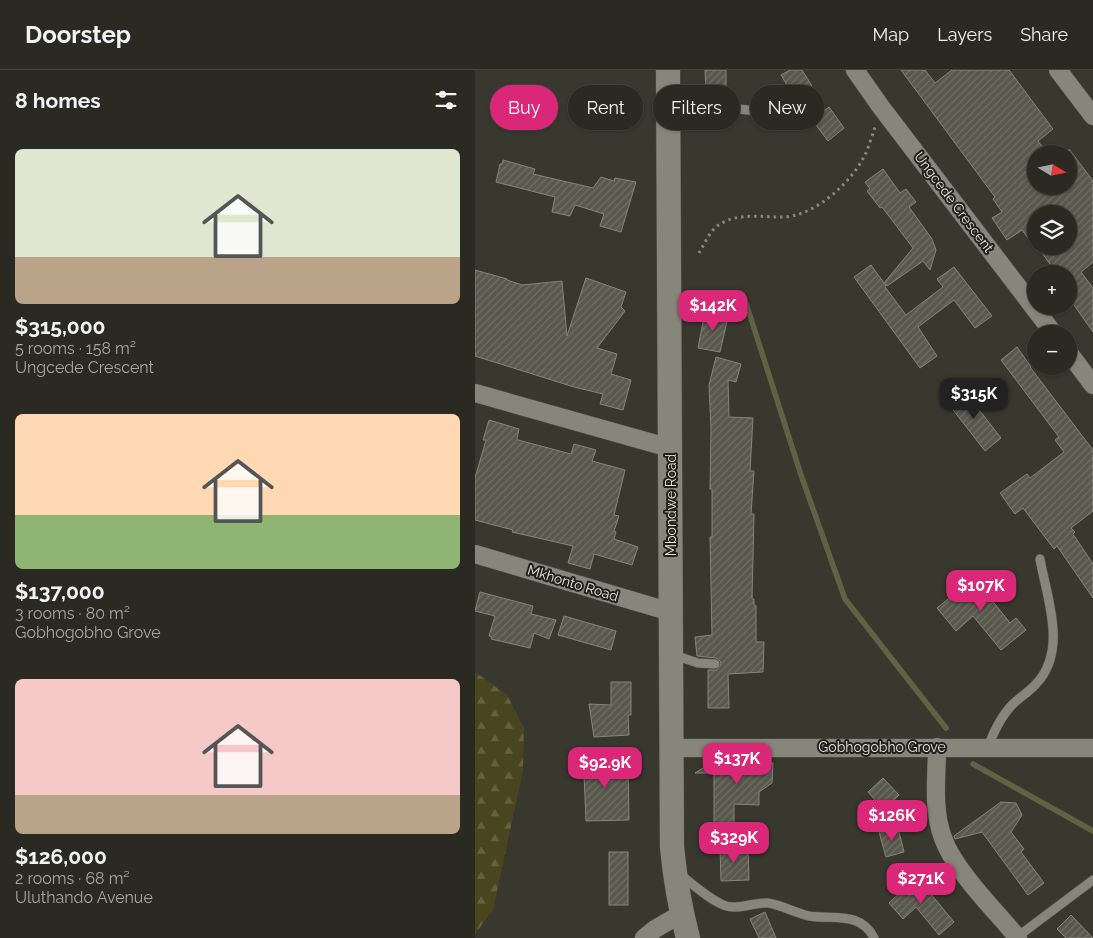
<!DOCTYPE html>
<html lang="en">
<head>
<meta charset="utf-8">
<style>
	:root { --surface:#2a2a22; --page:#32322a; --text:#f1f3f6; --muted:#a5a7a5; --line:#464640; --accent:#db2777 }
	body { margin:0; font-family:Raleway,sans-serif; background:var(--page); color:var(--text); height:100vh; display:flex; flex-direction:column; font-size:19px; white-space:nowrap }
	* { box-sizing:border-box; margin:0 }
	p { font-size:16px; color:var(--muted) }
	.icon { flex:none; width:28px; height:28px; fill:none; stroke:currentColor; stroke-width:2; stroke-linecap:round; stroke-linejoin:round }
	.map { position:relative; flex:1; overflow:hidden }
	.sheet { display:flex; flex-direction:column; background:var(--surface); width:475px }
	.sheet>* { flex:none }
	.banner { position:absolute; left:15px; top:15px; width:475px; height:45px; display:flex; gap:10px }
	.needle { width:32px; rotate:100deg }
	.fabs { position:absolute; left:552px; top:75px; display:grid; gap:10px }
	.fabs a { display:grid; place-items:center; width:50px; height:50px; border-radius:50%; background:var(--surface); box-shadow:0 1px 4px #0004,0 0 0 1px var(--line); font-size:25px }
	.price { position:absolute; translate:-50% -42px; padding:0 11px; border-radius:10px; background:var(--accent); color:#fff; font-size:16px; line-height:32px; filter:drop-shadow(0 1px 2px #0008) }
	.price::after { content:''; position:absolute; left:50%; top:30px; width:15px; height:11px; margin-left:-8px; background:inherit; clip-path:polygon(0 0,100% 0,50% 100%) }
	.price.selected { background:#222; color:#fff }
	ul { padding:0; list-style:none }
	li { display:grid; align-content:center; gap:10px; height:265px; padding:0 15px }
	li span { display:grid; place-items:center; height:155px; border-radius:8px; color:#555 }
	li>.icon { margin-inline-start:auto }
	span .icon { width:90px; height:90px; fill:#fffc; stroke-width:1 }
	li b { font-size:21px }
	h2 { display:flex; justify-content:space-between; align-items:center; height:60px; padding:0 15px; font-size:21px }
	.chip { padding:0 18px; border-radius:22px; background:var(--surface); box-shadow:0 1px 4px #0004,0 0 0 1px var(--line); font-size:18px; line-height:45px }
	.chip.selected { background:var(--accent); color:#fff }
	header { display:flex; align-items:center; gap:30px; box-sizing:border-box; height:70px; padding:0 25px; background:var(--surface); border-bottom:1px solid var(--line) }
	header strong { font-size:24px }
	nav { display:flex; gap:28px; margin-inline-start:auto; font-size:18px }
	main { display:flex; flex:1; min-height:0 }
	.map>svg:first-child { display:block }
	.forest { fill:url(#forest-firs) }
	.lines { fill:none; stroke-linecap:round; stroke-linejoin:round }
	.stream { stroke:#636144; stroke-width:5.5 }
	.building { fill:url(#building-hatch); stroke:#86857a }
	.lane-casing { stroke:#54534b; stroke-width:10 }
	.street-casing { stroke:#54534b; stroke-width:19 }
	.secondary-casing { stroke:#54534b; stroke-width:25 }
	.path { stroke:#87877f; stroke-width:3; stroke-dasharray:2.5 4; stroke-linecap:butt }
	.lane { stroke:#86867b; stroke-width:9 }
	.street { stroke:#86867b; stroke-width:18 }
	.secondary { stroke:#86867b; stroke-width:24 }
	.labels { text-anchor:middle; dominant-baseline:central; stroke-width:4; stroke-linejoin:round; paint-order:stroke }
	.street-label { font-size:14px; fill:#e8e7e1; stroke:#1f1f1b }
</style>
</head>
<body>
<header>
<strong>Doorstep</strong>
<nav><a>Map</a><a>Layers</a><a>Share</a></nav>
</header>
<main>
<section class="sheet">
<h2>8 homes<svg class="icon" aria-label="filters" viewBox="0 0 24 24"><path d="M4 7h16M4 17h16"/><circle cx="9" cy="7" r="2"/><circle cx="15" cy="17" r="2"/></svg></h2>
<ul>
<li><span style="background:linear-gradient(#dfe7d0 70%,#b9a48a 0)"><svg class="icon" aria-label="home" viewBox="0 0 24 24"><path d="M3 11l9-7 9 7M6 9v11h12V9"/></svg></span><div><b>$315,000</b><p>5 rooms · 158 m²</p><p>Ungcede Crescent</p></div></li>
<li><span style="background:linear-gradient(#ffd9b3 65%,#8fb573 0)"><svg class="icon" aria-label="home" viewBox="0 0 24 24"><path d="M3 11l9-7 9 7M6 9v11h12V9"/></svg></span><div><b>$137,000</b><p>3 rooms · 80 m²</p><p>Gobhogobho Grove</p></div></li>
<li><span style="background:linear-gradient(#f6c9c9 75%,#b9a48a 0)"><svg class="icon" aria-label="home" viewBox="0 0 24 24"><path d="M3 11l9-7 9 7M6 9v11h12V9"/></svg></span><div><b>$126,000</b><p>2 rooms · 68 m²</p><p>Uluthando Avenue</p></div></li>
</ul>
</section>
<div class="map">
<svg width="618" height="868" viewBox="0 0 618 868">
	<defs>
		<pattern id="forest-firs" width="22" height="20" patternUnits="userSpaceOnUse" patternTransform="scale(1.25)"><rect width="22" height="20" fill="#49461f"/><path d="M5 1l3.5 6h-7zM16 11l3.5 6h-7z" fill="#63613f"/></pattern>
		<pattern id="building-hatch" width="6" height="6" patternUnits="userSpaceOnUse" patternTransform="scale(1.25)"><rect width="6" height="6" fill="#58584d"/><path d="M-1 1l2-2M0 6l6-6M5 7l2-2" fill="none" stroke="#707066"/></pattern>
	</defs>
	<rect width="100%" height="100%" fill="#38382e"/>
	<polygon class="forest" points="0,602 32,625 49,658 48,700 18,840 0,864"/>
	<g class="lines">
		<g class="stream">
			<polyline points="271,233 326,405 370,529 471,658"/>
			<polyline points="498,694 618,761"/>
		</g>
	</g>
	<g class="building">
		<polygon points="230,0 251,0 251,20 231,21"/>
		<polygon points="315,0 327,0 337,16 322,25 318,25 306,5"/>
		<polygon points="426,0 450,0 460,13 477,0 534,0 578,59 563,71 573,84 561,84 561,116 594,116 594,79 618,111 618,192 606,202 618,218 618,262 594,228 594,204 582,204 562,176 594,176 594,144 561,144 561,179 547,160 532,170 517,148 527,142 518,129 520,127"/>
		<polygon points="354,37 369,58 353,71 337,50"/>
		<polygon points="28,90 60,99 58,104 118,118 126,107 139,111 140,108 161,112 146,162 125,156 129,144 100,135 95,146 77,142 80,127 21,112 25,94 27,94"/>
		<polygon points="408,99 425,123 431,119 441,132 434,137 457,169 461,180 455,200 448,191 412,216 410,213 411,215 410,217 431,245 468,217 462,209 479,197 517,246 500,258 479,230 443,257 462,286 445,298 379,207 396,195 409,213 438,178 407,137 405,138 392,121 395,119 390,112"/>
		<polygon points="0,200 32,209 32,210 47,215 87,211 92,266 111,208 151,222 146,237 150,241 122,278 142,284 136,304 156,310 148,340 125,334 128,324 99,317 0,286"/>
		<polygon points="230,242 253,247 245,282 223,278"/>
		<polygon points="542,277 556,297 555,297 618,380 618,441 596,458 600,462 598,464 618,494 618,528 582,476 579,479 548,438 540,444 525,423 552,404 555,408 589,382 580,370 584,367 526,290"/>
		<polygon points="241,287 266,294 261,312 253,310 254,347 278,348 275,401 279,401 276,444 279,444 277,529 279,529 279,535 281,536 281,572 289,572 288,602 253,604 254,638 233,638 233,600 242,600 246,594 245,591 241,588 222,586 220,567 237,565 235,467 237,467 237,419 235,419 236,358 234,315"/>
		<polygon points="488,319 526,368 510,381 472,332"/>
		<polygon points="14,350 44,359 42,368 43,370 96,384 99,374 121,380 117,391 150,400 139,445 144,446 139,461 141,462 139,469 163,477 157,495 119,484 115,499 93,493 98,476 37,462 38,460 0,450 0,408 11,370 8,370"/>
		<polygon points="506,502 523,523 516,529 535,553 541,548 551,560 526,580 498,546 481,561 462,538"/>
		<polygon points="5,522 58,536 56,544 81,550 74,569 59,563 55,578 16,569 17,567 14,566 20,546 0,541"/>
		<polygon points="89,546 141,561 136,580 83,565"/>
		<polygon points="136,612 156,612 156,645 153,645 154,665 119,667 114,634 136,635"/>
		<polygon points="131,679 132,697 153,697 154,750 111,751 108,681"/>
		<polygon points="242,689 273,689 273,692 298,693 297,713 284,722 284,735 259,734 259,755 239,755 239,703 220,703"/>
		<polygon points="408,708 424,725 409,740 393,722"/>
		<polygon points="526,732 541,733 547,745 536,762 549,779 546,782 569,813 553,825 507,762 480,769 479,766"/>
		<polygon points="423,758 429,782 411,787 404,762"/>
		<polygon points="245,777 273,777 274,810 246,811"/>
		<rect x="134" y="782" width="19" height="53"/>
		<polygon points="441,806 479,852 464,865 441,837 428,849 414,833 428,820 426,818"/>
		<polygon points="290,842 301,868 284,868 275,849"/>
		<polygon points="596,845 618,868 591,868 582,859"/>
	</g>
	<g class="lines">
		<g class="lane-casing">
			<g id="lane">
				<path d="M195,21C224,29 261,43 291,40C301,39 311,35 321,31"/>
				<polyline points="196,584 223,593 240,594"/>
				<path d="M513,677C519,661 526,646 538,634C545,627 554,622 561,614C593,580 572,529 565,489"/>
				<path d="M203,803C218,814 234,830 251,836C265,840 279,832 293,833C307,835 320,843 334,846C358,850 386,841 399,868"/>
				<polyline points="542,867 618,810"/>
			</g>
		</g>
		<g class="street-casing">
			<g id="street">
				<polyline points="380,0 406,37 579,264"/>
				<polyline points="583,0 618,46"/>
				<polyline points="594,283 618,315"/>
				<polyline points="0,323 195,378"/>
				<polyline points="0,484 196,542"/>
				<path d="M462,677C462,706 457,739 468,768C479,800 521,841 543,868"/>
				<polyline points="196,678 618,678"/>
				<polyline points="169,868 180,859 206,844"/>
			</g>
		</g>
		<g class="secondary-casing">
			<path id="secondary" d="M193,0L197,777C200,808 205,838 213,868"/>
		</g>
		<path class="path" d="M224,183C230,173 236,158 247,153C264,143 288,147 307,147C339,147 376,113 390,85C394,76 397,66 400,57"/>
		<use href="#lane" class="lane"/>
		<use href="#street" class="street"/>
		<use href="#secondary" class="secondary"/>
	</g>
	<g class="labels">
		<g class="street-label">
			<text transform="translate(479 132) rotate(53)">Ungcede Crescent</text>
			<text transform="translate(196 435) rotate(-90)">Mbondwe Road</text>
			<text transform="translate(98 513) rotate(17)">Mkhonto Road</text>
			<text x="407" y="677">Gobhogobho Grove</text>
		</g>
	</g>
</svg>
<div class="fabs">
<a><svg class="needle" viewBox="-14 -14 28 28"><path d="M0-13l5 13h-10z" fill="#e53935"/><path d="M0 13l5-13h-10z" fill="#a5a7a5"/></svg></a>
<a><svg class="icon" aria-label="layers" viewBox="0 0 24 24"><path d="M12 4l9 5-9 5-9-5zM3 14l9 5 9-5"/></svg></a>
<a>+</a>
<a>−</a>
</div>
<b class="price" style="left:238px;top:262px">$142K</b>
<b class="price selected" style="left:499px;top:350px">$315K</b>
<b class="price" style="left:506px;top:542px">$107K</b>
<b class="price" style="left:262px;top:715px">$137K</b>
<b class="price" style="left:130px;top:719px">$92.9K</b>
<b class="price" style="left:417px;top:772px">$126K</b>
<b class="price" style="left:259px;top:794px">$329K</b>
<b class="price" style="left:446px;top:835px">$271K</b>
<div class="banner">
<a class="chip selected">Buy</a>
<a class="chip">Rent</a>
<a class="chip">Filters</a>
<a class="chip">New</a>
</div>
</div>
</main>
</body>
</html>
